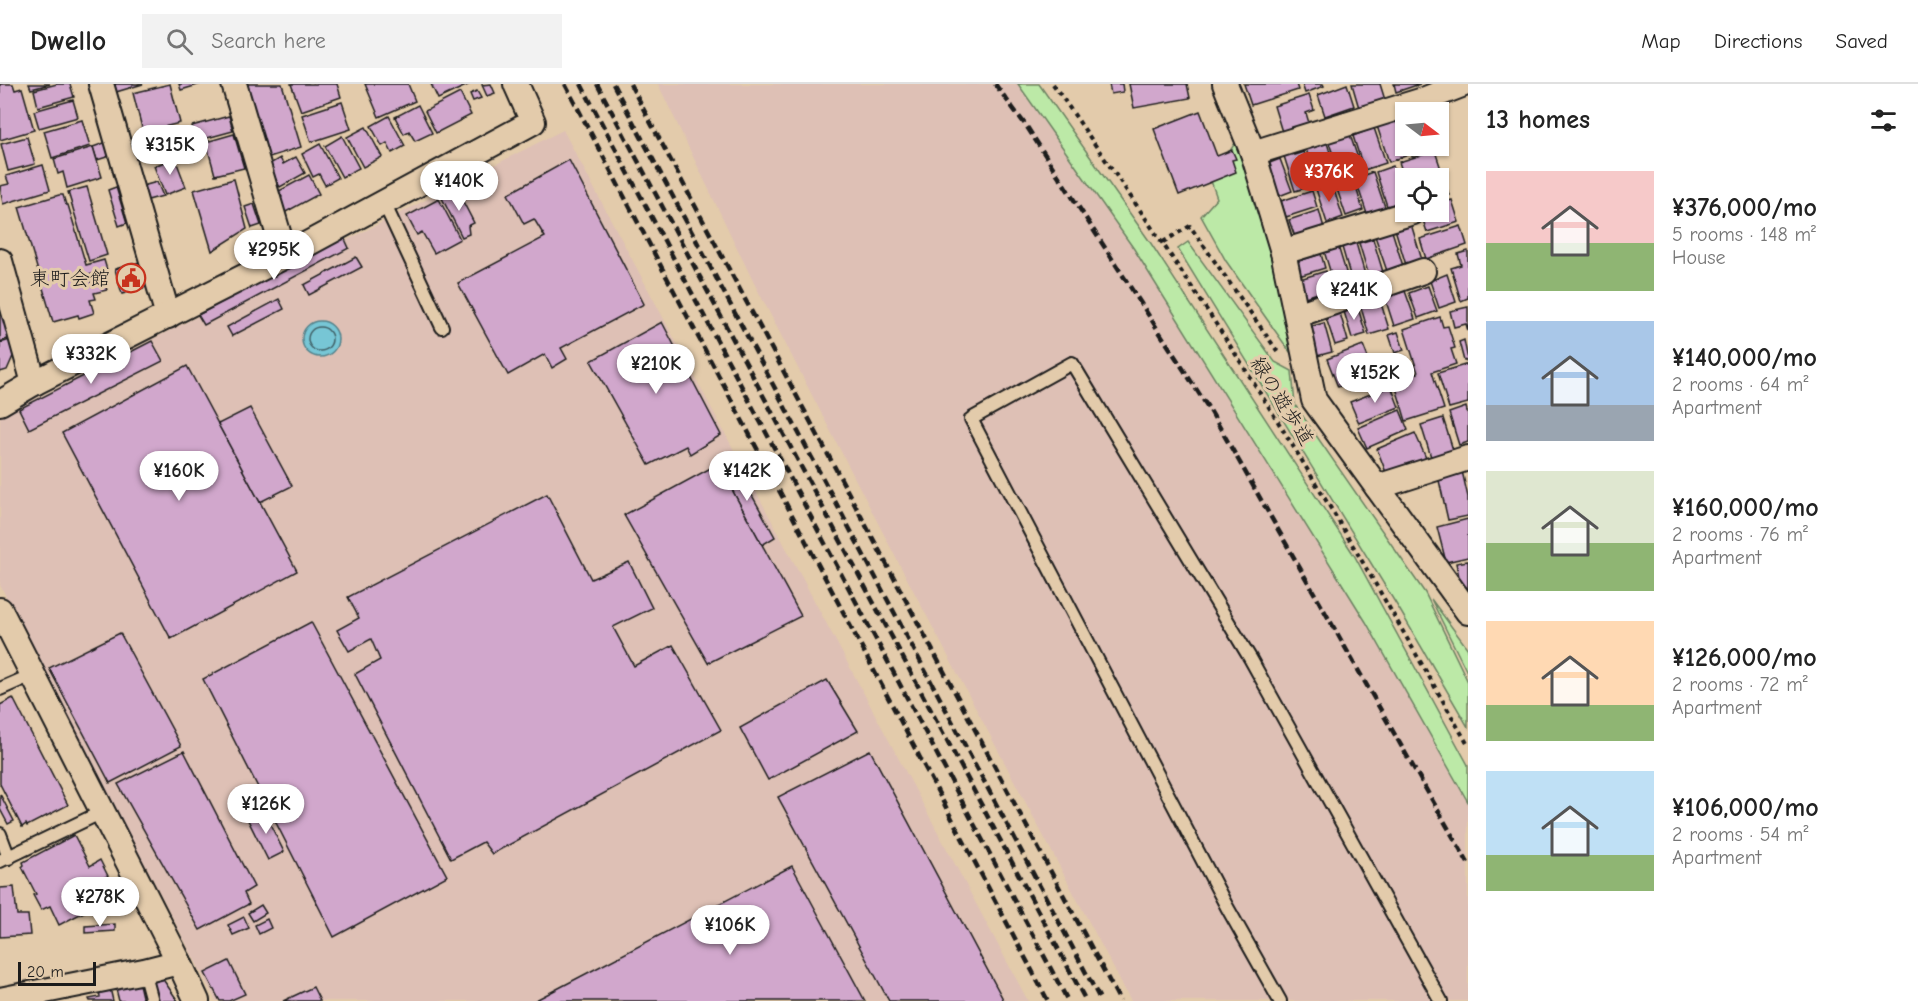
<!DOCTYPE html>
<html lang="en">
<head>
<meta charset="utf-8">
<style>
	:root { --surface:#fff; --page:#f2f2f2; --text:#222; --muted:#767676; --line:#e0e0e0; --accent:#c8321e }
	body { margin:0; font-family:"Comic Neue","Klee One",sans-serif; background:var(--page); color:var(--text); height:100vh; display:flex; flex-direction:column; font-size:22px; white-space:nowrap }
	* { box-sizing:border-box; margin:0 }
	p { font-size:20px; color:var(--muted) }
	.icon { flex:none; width:33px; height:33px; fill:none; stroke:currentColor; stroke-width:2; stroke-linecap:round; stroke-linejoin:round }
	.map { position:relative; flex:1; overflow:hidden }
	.panel { display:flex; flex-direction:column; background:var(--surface); width:450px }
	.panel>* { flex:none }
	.needle { width:39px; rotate:106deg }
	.controls { position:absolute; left:1395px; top:18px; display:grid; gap:12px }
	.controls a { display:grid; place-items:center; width:54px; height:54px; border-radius:0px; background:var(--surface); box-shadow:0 2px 4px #0004; font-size:30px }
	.scale { position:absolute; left:18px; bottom:15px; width:78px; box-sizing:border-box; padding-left:6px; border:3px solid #1c1c1c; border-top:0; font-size:16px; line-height:21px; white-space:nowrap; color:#1c1c1c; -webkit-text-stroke:4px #e3cbab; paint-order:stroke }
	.price { position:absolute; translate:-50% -51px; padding:0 14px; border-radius:21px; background:#fff; color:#222; font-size:20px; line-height:39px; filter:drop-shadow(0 2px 3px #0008) }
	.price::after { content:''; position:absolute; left:50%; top:36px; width:18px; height:14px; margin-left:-9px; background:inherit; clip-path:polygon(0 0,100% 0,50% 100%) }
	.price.current { background:var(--accent); color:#fff }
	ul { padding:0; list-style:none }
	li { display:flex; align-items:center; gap:18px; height:150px; padding:0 18px }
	li span { display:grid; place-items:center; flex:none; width:168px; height:120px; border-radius:0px; color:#555 }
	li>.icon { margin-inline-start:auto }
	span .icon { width:72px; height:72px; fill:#fffc; stroke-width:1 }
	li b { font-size:26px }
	h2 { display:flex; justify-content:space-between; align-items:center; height:72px; padding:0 18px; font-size:26px }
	header { display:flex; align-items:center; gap:36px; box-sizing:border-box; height:84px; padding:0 30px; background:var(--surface); border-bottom:2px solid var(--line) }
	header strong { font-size:28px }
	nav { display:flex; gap:33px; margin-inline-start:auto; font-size:21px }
	.search { width:420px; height:54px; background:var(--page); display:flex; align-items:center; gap:15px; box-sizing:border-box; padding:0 21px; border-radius:0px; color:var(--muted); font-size:22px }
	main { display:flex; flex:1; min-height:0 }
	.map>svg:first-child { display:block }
	.built { fill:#dec0b5 }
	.green { fill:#bce9a7; stroke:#6c8262; stroke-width:1.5 }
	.water { fill:#77c6d5; stroke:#53828b; stroke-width:1.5 }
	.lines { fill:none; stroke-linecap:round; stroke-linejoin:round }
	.shore { stroke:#406066; stroke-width:1.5 }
	.building { fill:#d1a7cc; stroke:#1c1c1c; stroke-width:1.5 }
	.lane-casing { stroke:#1c1c1c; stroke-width:16 }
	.street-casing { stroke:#1c1c1c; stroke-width:28 }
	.path { stroke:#1c1c1c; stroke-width:4; stroke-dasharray:4.5 4.5; stroke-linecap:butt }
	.lane { stroke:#e3cbab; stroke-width:12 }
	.street { stroke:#e3cbab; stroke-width:24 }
	.rail { stroke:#1c1c1c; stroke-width:4.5; stroke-dasharray:9 4.5; stroke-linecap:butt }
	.labels { text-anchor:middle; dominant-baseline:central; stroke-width:6; stroke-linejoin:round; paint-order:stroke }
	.poi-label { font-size:20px; fill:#1c1c1c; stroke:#e3cbab; text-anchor:end }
	.street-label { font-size:20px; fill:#1c1c1c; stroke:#e3cbab }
</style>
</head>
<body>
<header>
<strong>Dwello</strong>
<div class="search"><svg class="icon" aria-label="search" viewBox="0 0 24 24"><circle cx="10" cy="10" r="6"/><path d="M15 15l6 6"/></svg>Search here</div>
<nav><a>Map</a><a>Directions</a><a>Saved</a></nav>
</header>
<main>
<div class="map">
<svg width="1468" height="917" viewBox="0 0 1468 917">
	<rect width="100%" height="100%" fill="#e3cbab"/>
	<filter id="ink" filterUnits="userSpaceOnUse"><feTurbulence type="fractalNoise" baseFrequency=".0167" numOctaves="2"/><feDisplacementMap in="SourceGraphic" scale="12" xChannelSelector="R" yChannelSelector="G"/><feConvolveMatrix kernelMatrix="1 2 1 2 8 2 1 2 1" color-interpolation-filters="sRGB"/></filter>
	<g filter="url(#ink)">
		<g class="built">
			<polygon points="658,0 1018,0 1134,165 1366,538 1468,718 1468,917 1131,917 895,472 753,197"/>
			<polygon points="563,46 1028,917 216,917 0,501 0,333"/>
		</g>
		<g class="green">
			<polygon points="1018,0 1039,0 1150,158 1354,471 1468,681 1468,718 1366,538 1134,165"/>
			<polygon points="1235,59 1245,77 1298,273 1290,268 1226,177 1201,132 1217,114 1211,97"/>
			<polygon points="1188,158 1275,278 1292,287 1295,321 1425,509 1468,598 1468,643 1401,528 1178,165"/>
			<polygon points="1431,515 1468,565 1468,590"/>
		</g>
		<circle class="water" cx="320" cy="255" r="18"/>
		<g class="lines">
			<circle class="shore" cx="320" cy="255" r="12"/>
		</g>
		<g class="building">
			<polygon points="0,0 13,0 15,6 22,4 34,46 0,56"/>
			<polygon points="29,0 50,0 31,5"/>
			<polygon points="57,0 70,0 74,13 38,23 34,6"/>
			<polygon points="114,0 143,0 116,8"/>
			<polygon points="170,0 180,39 143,48 133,9"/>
			<polygon points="179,0 201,0 181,6"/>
			<polygon points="246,0 282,0 301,63 269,73"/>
			<polygon points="291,0 337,0 341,13 301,27"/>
			<polygon points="365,0 408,0 415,17 379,33"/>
			<polygon points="431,0 470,0 438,15"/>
			<polygon points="491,0 495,9 487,12 482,1"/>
			<polygon points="1109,0 1122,0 1123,8 1111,10"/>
			<polygon points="1129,0 1187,0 1190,14 1134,24"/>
			<polygon points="1244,0 1296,0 1298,6 1251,21"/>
			<polygon points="1302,0 1323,0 1324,2 1305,9"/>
			<polygon points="1347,0 1354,22 1325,32 1318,11"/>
			<polygon points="1352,0 1380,0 1385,16 1359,24"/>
			<polygon points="1394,0 1420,0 1396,8"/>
			<polygon points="477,7 481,14 473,17 470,10"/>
			<polygon points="460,9 471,31 436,49 425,27"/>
			<polygon points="1309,11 1314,26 1306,29 1309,39 1282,48 1274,22"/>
			<polygon points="73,16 78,33 39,44 34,27"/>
			<polygon points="342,18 351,45 311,58 302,31"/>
			<polygon points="418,21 432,49 415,57 409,47 404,50 395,33"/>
			<polygon points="1200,27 1217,72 1232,66 1236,75 1232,76 1236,88 1179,111 1154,45"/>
			<polygon points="229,32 233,47 196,57 192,42"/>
			<polygon points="389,32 405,62 392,69 387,59 382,62 371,42"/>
			<polygon points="82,36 90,62 52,74 44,47"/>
			<polygon points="1396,36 1408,71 1389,78 1377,42"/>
			<polygon points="366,43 382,73 363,83 347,53"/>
			<polygon points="1374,44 1386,79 1364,86 1353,52"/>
			<polygon points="1349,48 1362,86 1341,94 1328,56"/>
			<polygon points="234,50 244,84 215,91 206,58"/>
			<polygon points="342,52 359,84 342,93 325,62"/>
			<polygon points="27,53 35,80 8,87 1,60"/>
			<polygon points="107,58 110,72 97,76 93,63"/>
			<polygon points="1327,59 1338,93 1317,100 1306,65"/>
			<polygon points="320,60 338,94 325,101 319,90 313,93 302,70"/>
			<polygon points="1409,62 1431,62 1432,65 1412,72"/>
			<polygon points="93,63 102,93 67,104 63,88 58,90 54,75"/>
			<polygon points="1292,66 1294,71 1304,68 1315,101 1295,107 1283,69"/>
			<polygon points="1435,67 1441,85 1405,96 1399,78"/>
			<polygon points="296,73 305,89 280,103 268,81 280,74 283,80"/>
			<polygon points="175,74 186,103 165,111 154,82"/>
			<polygon points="1280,75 1292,107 1279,112 1267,80"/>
			<polygon points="569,76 644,220 561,264 567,275 552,284 545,270 508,291 458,199 545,153 534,135 524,140 508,110"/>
			<polygon points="43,81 50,106 3,120 0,102 9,100 6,92"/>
			<polygon points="1393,82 1404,117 1387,122 1376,88"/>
			<polygon points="482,83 484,88 463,99 460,94"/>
			<polygon points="1373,88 1385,123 1367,130 1355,94"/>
			<polygon points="1442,88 1449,111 1438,115 1438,94 1423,94"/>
			<polygon points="309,91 319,110 284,129 277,116 282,113 279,107"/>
			<polygon points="1353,94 1363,126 1346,132 1335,99"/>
			<polygon points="234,95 247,145 212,167 194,106"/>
			<polygon points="455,97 458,103 449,108 447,102"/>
			<polygon points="157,98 163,112 144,117 139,103"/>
			<polygon points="1332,100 1343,133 1327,139 1316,105"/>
			<polygon points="87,103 107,171 89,177 68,108"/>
			<polygon points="116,103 127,139 119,142 108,106"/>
			<polygon points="457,106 474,139 468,142 469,150 462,153 442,114"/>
			<polygon points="1312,107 1317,123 1286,133 1281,117"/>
			<polygon points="59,111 63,111 66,121 68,121 86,181 104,176 107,186 89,191 92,202 104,199 107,206 94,209 96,215 90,216 94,229 79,234 78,231 53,238 19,123"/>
			<polygon points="439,115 460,155 434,169 422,148 417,151 407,132"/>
			<polygon points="1452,116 1459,138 1427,148 1423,136 1434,132 1433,128 1438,128 1438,120"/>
			<polygon points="254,120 261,141 252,144 245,123"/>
			<polygon points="1319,126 1324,144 1295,153 1289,136"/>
			<polygon points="1411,140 1422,176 1406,181 1395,145"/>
			<polygon points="1461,142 1467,161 1426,175 1420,155"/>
			<polygon points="1392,147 1403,182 1387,187 1375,152"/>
			<polygon points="344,153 349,164 204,241 198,231"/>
			<polygon points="1373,155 1383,188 1369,192 1359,159"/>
			<polygon points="1356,159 1366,194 1352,198 1342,163"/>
			<polygon points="1338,162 1349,198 1335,203 1324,167"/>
			<polygon points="1468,167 1468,214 1461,217 1451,184 1461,181 1458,170"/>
			<polygon points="1321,170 1325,184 1299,192 1295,178"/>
			<polygon points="356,173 362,183 309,211 304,201"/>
			<polygon points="140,178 147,203 122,210 115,185"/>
			<polygon points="1326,187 1331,205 1305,213 1300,195"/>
			<polygon points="1447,190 1456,218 1439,224 1430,197"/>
			<polygon points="1428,202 1437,227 1418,234 1409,209"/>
			<polygon points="1405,207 1415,235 1394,242 1385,214"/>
			<polygon points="1379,213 1389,245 1369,251 1360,220"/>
			<polygon points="279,215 284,225 232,252 227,243"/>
			<polygon points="0,219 10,254 0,258"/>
			<polygon points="1357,221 1366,250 1352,254 1343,224"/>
			<polygon points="1468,223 1468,247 1466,240 1454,243 1450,227"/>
			<polygon points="1340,229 1348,257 1335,261 1326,234"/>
			<polygon points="1440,233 1443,243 1448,242 1455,264 1451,265 1456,280 1432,288 1444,325 1406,337 1394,297 1418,289 1404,245"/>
			<polygon points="662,238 721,351 690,370 686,362 649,381 591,277"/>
			<polygon points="1324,239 1332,268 1317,272 1309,243"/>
			<polygon points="1398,248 1404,266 1395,269 1389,251"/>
			<polygon points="10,256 14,270 7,286 0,288 0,259"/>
			<polygon points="1464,256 1468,276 1464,277 1459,258"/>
			<polygon points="152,257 163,277 29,345 19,325"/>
			<polygon points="1363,261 1374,289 1338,303 1327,275"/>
			<polygon points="1468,280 1468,319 1449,324 1438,289"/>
			<polygon points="187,282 297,487 171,555 62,349"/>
			<polygon points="1391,302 1399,323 1359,339 1350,318"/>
			<polygon points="1466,323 1468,331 1468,358 1459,361 1449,329"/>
			<polygon points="250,324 292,402 260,418 218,340"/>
			<polygon points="1400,326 1408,346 1367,364 1358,344"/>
			<polygon points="1443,334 1453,366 1431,373 1421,341"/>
			<polygon points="1415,349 1426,374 1387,391 1377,365"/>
			<polygon points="732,375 775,453 762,461 719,382"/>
			<polygon points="718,380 801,532 708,579 624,431"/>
			<polygon points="1462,387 1468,413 1468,432 1448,436 1438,392"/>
			<polygon points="547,410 591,495 629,478 652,524 613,543 634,582 673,561 721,646 492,770 483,758 451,775 355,590 380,576 371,555 349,567 337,546 359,534 348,513"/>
			<polygon points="1468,435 1468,473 1446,478 1437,443"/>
			<polygon points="1468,477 1468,514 1464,515 1456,479"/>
			<polygon points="311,538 447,792 334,853 203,595"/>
			<polygon points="120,549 181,662 110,699 49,584"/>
			<polygon points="827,596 858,647 768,696 740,644"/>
			<polygon points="13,614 68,721 27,742 26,740 22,743 0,700 0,621"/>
			<polygon points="870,666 1004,917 889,917 778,713"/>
			<polygon points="184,667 254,803 244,809 249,820 200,846 118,700"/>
			<polygon points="0,710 14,737 8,740 0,725"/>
			<polygon points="263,726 284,768 268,776 247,734"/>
			<polygon points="74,751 90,782 100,776 108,792 101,795 111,814 59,841 50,822 41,826 33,811 36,810 22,783 24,781 23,778"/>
			<polygon points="792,782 865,917 534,917"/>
			<polygon points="14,803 17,831 28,831 30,851 0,853 0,804"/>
			<polygon points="261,821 266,829 253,837 248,829"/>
			<polygon points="244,833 249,844 233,851 228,841"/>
			<polygon points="267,835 271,844 259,850 255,841"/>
			<polygon points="115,840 115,847 85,849 85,842"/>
			<polygon points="229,877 245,910 229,917 220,917 205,889"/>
			<polygon points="162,894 178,917 155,917 150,897"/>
			<polygon points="139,900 143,917 119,917 116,905"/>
			<polygon points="313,903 320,917 283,917"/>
			<polygon points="110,904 113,917 90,917 89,915 100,913 99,906"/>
		</g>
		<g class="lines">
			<g class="lane-casing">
				<g id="lane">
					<polyline points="384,119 442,243"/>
					<polyline points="0,605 32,591"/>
					<polyline points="0,750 9,774"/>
					<polyline points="0,777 102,728"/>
					<polyline points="144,887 152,917"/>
					<polyline points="1280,917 1227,823 971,335 1072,279 1250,574 1441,917"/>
				</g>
			</g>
			<g class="street-casing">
				<g id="street">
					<polyline points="101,0 168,232"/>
					<polyline points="234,0 285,172"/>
					<polyline points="1225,0 1253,69 1283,168 1314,316 1377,403 1468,374"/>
					<polyline points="1253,69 1423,16 1464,0"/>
					<polyline points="1283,168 1413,128"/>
					<polyline points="0,177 34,299"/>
					<polyline points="1297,231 1423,187"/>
					<polyline points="0,319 34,299 285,172 533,38 516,0"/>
					<polyline points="1377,403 1468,528"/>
					<polyline points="0,526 179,878 197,917"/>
					<polyline points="0,916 144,887 179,878"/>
				</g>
			</g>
			<g class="path">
				<path d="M1053,0C1125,104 1198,209 1265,317C1336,430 1402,545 1468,661"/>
				<polyline points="1163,158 1190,142 1278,268"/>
			</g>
			<use href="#lane" class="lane"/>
			<use href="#street" class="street"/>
			<g class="rail">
				<polyline points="565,0 1048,917"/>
				<polyline points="581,0 1068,917"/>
				<polyline points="597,0 1086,917"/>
				<polyline points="613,0 1101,917"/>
				<polyline points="630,0 1120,917"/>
				<polyline points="995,0 1027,43 1211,328 1468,779"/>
			</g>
		</g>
	</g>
	<defs>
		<g id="civic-ring" transform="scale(1.5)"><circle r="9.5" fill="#e3cbab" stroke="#c8321e" stroke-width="1.5"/><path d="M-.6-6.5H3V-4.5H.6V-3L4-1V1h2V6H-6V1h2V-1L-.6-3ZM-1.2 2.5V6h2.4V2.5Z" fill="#c8321e"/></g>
	</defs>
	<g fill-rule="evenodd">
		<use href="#civic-ring" x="131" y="194"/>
	</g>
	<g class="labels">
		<g class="poi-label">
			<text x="110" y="194">東町会館</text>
		</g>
		<g class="street-label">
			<text transform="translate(1282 317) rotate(58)">緑の遊歩道</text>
		</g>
	</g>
</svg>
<div class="controls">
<a><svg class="needle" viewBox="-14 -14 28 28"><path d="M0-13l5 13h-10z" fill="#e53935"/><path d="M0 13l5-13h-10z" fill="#767676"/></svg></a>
<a><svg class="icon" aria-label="locate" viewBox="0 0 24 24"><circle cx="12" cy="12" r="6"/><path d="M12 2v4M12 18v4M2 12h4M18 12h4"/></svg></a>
</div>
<div class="scale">20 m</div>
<b class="price" style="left:170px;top:92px">¥315K</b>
<b class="price current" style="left:1329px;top:119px">¥376K</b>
<b class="price" style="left:459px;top:128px">¥140K</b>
<b class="price" style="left:274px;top:197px">¥295K</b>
<b class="price" style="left:1354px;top:237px">¥241K</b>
<b class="price" style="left:91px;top:301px">¥332K</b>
<b class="price" style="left:656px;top:311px">¥210K</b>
<b class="price" style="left:1375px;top:320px">¥152K</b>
<b class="price" style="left:179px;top:418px">¥160K</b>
<b class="price" style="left:747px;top:418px">¥142K</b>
<b class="price" style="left:266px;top:751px">¥126K</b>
<b class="price" style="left:100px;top:844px">¥278K</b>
<b class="price" style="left:730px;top:872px">¥106K</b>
</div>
<section class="panel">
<h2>13 homes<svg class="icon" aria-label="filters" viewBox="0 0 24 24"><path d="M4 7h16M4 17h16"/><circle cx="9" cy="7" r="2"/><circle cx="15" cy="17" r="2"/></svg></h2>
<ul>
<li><span style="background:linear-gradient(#f6c9c9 60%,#8fb573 0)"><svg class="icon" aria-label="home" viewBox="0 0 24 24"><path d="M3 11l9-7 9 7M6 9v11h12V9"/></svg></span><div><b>¥376,000/mo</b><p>5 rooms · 148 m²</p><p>House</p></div></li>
<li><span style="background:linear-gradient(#a9c7e8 70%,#9aa5b1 0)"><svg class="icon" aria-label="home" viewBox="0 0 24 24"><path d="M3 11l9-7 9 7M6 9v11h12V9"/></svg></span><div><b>¥140,000/mo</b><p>2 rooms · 64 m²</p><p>Apartment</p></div></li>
<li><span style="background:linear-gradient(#dfe7d0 60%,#8fb573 0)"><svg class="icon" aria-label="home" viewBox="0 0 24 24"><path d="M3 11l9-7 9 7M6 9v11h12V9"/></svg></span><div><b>¥160,000/mo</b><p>2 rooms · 76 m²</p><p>Apartment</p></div></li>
<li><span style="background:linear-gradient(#ffd9b3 70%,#8fb573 0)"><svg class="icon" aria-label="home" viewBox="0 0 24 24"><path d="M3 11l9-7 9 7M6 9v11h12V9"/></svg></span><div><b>¥126,000/mo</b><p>2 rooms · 72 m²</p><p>Apartment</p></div></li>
<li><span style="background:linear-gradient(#bfe0f5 70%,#8fb573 0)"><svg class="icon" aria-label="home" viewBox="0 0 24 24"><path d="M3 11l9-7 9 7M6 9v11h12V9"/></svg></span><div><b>¥106,000/mo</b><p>2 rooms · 54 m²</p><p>Apartment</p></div></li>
</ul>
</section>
</main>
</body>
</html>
